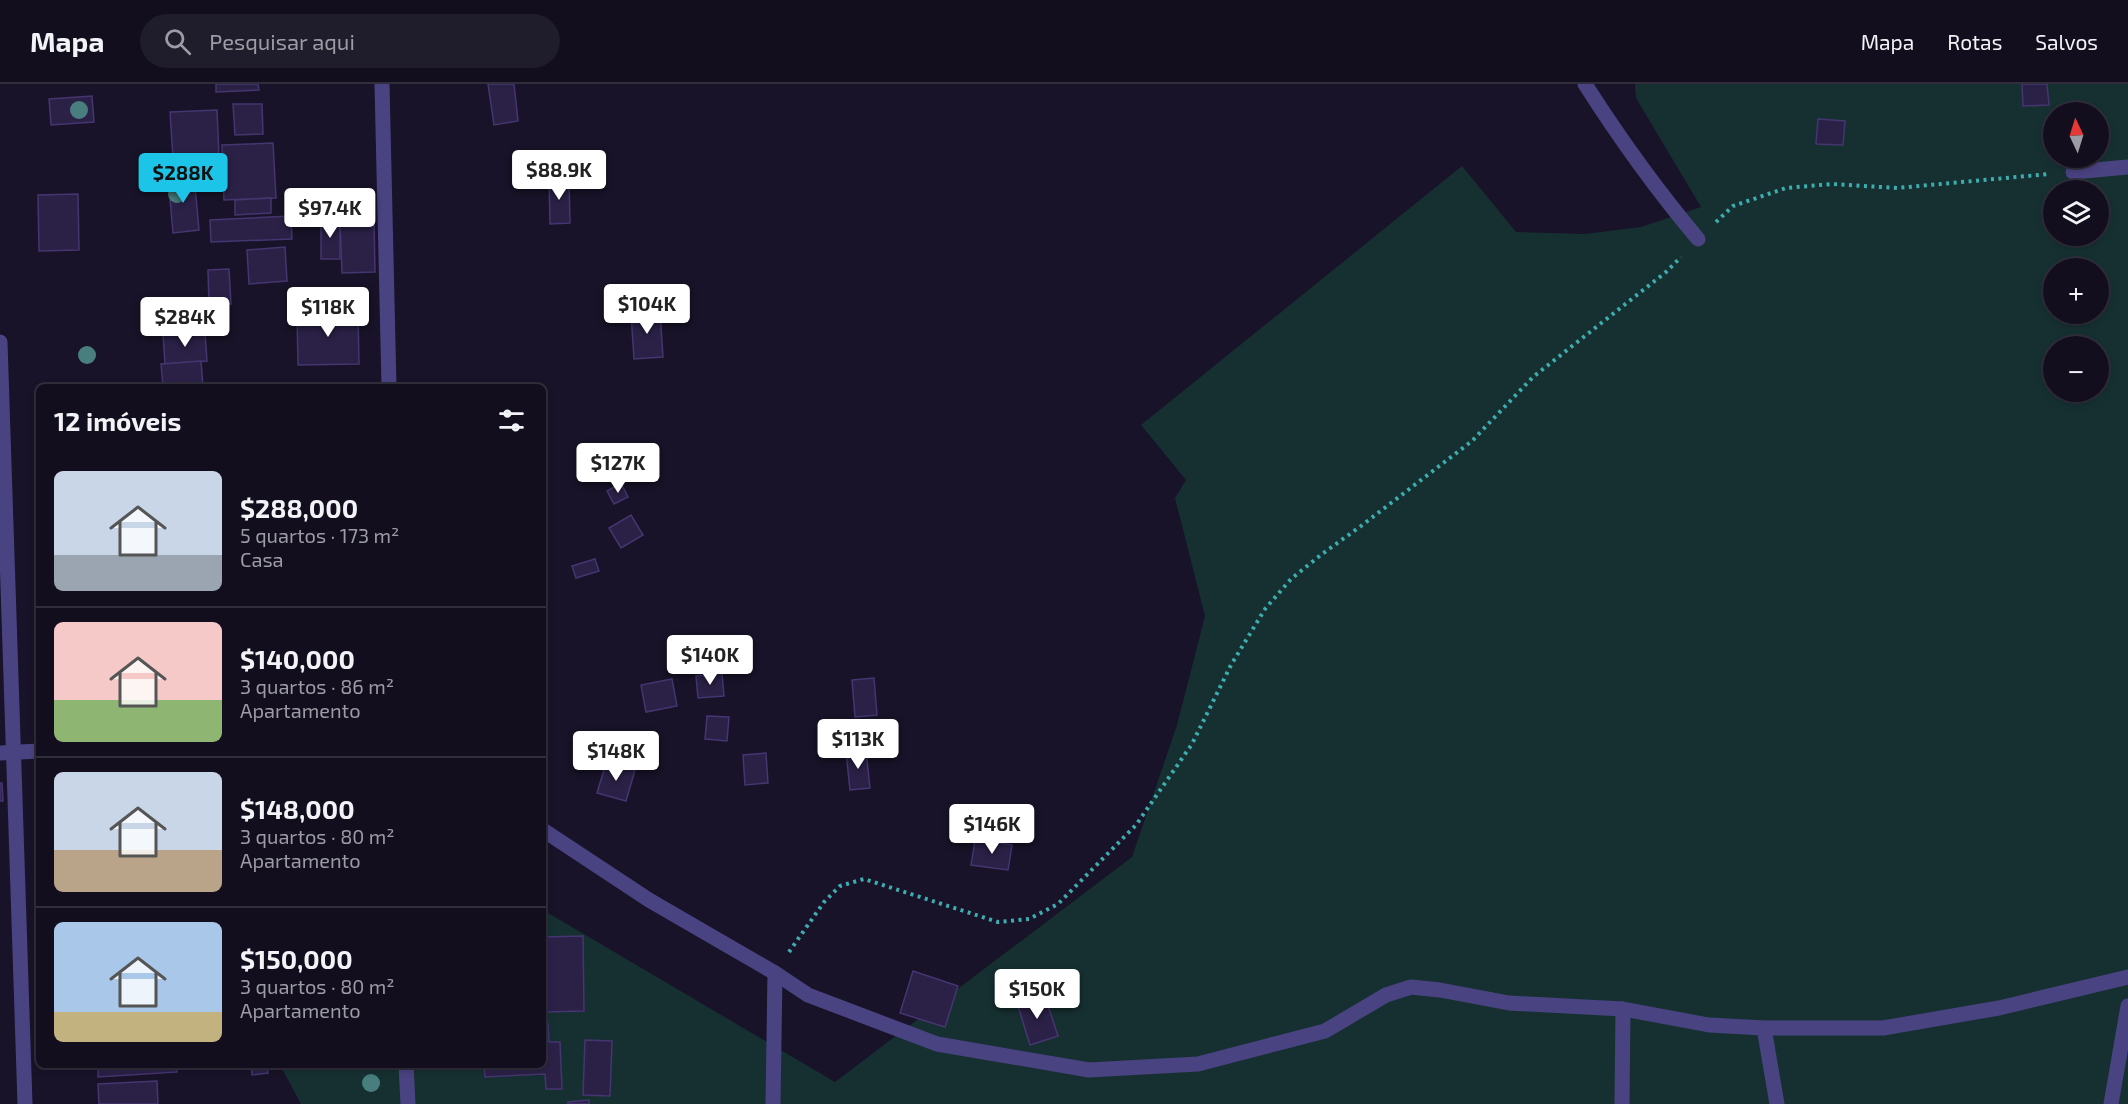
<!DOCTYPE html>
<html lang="pt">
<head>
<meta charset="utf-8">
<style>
	:root { --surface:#120e1e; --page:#1f1c2b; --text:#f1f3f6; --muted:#9c9ca4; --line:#312e3c; --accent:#1cc4e8 }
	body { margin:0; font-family:"Exo 2",sans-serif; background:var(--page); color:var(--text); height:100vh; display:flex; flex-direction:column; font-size:22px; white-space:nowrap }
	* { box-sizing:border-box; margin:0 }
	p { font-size:20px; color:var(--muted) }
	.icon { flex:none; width:33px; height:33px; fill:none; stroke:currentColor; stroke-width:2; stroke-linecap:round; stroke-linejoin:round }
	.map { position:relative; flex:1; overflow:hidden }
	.side { position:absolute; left:36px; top:300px; width:510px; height:684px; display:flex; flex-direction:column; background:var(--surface); border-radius:9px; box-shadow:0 3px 9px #0003,0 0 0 2px var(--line) }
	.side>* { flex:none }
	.needle { width:39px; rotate:356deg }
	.controls { position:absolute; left:2043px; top:18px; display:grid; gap:12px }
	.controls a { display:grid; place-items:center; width:66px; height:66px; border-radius:50%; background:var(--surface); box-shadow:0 3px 9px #0003,0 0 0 2px var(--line); font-size:30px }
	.price { position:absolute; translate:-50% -51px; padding:0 14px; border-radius:6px; background:#fff; color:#222; font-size:20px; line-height:39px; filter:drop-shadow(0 2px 3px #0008) }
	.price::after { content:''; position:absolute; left:50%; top:36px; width:18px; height:14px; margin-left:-9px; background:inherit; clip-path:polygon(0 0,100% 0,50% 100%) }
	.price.on { background:var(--accent); color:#111 }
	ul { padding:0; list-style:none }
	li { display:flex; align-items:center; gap:18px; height:150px; padding:0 18px }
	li+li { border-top:2px solid var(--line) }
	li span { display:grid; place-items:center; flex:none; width:168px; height:120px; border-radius:9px; color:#555 }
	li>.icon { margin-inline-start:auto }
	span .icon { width:72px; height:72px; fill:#fffc; stroke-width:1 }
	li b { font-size:26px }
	h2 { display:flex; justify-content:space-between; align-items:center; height:72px; padding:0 18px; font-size:26px }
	header { display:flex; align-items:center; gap:36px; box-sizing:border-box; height:84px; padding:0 30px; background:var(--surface); border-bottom:2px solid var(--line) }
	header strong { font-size:28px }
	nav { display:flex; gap:33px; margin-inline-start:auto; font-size:21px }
	.search { width:420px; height:54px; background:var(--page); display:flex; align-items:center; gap:15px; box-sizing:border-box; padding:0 21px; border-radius:33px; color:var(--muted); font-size:22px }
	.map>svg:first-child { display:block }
	.green { fill:#163031; fill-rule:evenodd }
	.building { fill:#2b2147; stroke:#453570; stroke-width:1.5 }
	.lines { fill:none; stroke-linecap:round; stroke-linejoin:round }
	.path { stroke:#3dadaf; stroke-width:4; stroke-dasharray:3 4.5; stroke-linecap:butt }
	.minor { stroke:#4a4382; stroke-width:15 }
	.tree { fill:#487e7e }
</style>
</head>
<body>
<header>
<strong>Mapa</strong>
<div class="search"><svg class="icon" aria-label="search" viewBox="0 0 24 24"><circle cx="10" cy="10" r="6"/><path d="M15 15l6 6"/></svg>Pesquisar aqui</div>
<nav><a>Mapa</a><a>Rotas</a><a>Salvos</a></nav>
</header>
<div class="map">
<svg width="2128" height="1020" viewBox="0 0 2128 1020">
	<rect width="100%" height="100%" fill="#181328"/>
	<path class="green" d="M1635,0H2128V1020H301L280,981H543V826L835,998L1132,773L1177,641L1205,532L1175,414L1186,396L1141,341L1462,82L1516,148L1585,150L1641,143L1701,123L1636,14ZM2054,28H2098V74H2054ZM2054,106H2098V152H2054ZM2054,184H2098V230H2054ZM2054,262H2098V308H2054Z"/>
	<g class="building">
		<polygon points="216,0 258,0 259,6 216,8"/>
		<polygon points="488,0 514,0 518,37 494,41"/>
		<polygon points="2022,0 2047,0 2049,21 2023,22"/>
		<polygon points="92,12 94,38 51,41 49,15"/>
		<polygon points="233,20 262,20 263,50 235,51"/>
		<polygon points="217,26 219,72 173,74 170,28"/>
		<polygon points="1818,35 1845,37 1843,61 1816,60"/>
		<polygon points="273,59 276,114 224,116 222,61"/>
		<polygon points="219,72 220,89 194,91 193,74"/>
		<polygon points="194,91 199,146 173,149 168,92"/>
		<polygon points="549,95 569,95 570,139 550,140"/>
		<polygon points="78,110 79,166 39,167 38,111"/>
		<polygon points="271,114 271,129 235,131 235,116"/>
		<polygon points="291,132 292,155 211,158 210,136"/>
		<rect x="321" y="135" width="19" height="40"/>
		<polygon points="340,135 374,135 375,188 342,189"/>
		<polygon points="285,163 287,197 249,200 247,166"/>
		<polygon points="229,185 231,220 209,221 208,186"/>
		<polygon points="358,228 359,280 298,281 297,229"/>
		<polygon points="660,228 663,273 634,275 631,229"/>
		<polygon points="205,249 207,277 165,280 163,251"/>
		<polygon points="201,277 203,303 163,303 161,280"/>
		<polygon points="621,399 628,413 614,420 607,407"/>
		<polygon points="631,431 643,451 621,464 609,444"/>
		<polygon points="595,475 599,487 576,494 572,482"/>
		<polygon points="722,589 724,612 698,614 696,592"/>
		<polygon points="874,594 877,631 855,633 852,596"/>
		<polygon points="672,595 677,622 646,628 641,601"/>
		<polygon points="707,632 729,633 727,657 705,655"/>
		<polygon points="866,666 870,704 850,706 846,668"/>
		<polygon points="766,669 768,699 745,701 743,671"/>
		<polygon points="606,679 635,686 626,717 597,709"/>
		<polygon points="0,699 2,699 3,717 0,717"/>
		<polygon points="975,756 1012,761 1008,786 971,781"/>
		<polygon points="583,852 584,927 543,928 543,853"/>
		<polygon points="913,887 958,902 945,943 900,929"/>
		<polygon points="1044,910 1058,952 1030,961 1017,919"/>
		<polygon points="543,939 548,939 549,958 560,958 562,1005 546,1005 545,990 485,993 484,981 543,981"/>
		<polygon points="585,956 612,957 610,1012 583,1011"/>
		<polygon points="98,981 177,981 177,988 98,993"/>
		<polygon points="251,981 267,981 268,989 252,991"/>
		<polygon points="157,997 158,1020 99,1020 98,1000"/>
		<polygon points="589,1016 589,1020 568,1020 568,1018"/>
	</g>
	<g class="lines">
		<g class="path">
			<polyline points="1716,138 1733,122 1786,104 1832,100 1897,104 2049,90"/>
			<polyline points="789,868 824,818 840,802 864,795 998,838 1029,835 1058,820 1136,741 1192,660 1231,581 1265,525 1291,495 1322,470 1361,442 1472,357 1533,293 1666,188 1681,173"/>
		</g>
		<g class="minor">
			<polyline points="382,0 389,303"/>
			<path d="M1585,0C1620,55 1656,105 1698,155"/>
			<polyline points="2073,88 2128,83"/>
			<polyline points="0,258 25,1020"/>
			<polyline points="0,669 39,667"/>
			<polyline points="543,746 649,816 775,889 808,911 937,960 1089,986 1198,980 1325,947 1386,911 1411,903 1440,906 1509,919 1623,925 1709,941 1764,944 1883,944 1999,924 2128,893"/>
			<polyline points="1764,944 1777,1020"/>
			<polyline points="406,981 408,1020"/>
			<polyline points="773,1020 775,889"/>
			<polyline points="1622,1020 1623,925"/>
			<polyline points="2111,1020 2128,922"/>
		</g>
	</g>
	<g class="tree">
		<circle cx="79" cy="26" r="9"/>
		<circle cx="177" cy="110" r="9"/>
		<circle cx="87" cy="271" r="9"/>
		<circle cx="371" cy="999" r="9"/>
	</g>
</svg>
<div class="controls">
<a><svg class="needle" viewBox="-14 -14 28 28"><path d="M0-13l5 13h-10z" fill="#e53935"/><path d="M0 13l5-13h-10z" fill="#9c9ca4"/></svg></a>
<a><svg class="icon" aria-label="layers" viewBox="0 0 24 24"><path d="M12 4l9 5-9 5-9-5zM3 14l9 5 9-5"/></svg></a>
<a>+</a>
<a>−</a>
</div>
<b class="price" style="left:559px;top:117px">$88.9K</b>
<b class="price on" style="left:183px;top:120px">$288K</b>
<b class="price" style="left:330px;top:155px">$97.4K</b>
<b class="price" style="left:647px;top:251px">$104K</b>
<b class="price" style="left:328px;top:254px">$118K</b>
<b class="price" style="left:185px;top:264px">$284K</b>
<b class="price" style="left:618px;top:410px">$127K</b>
<b class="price" style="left:710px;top:602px">$140K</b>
<b class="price" style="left:858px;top:686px">$113K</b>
<b class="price" style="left:616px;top:698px">$148K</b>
<b class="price" style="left:992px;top:771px">$146K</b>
<b class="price" style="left:1037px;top:936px">$150K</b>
<section class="side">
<h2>12 imóveis<svg class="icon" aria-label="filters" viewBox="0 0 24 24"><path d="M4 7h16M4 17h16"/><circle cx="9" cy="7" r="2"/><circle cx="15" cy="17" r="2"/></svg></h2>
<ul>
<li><span style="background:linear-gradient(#c9d6e8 70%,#9aa5b1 0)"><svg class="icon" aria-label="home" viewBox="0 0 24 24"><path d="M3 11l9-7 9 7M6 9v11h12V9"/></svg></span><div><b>$288,000</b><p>5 quartos · 173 m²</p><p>Casa</p></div></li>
<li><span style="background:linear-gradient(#f6c9c9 65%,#8fb573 0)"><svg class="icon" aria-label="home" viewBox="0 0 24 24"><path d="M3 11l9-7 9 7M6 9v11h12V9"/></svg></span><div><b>$140,000</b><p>3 quartos · 86 m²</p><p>Apartamento</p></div></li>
<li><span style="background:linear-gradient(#c9d6e8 65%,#b9a48a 0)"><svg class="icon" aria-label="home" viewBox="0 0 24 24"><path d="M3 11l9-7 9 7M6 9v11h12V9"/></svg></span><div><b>$148,000</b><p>3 quartos · 80 m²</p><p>Apartamento</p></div></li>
<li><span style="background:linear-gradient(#a9c7e8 75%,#c2b280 0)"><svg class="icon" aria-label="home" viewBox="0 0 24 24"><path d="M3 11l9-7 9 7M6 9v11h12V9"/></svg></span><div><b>$150,000</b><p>3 quartos · 80 m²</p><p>Apartamento</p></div></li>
</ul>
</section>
</div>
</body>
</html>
